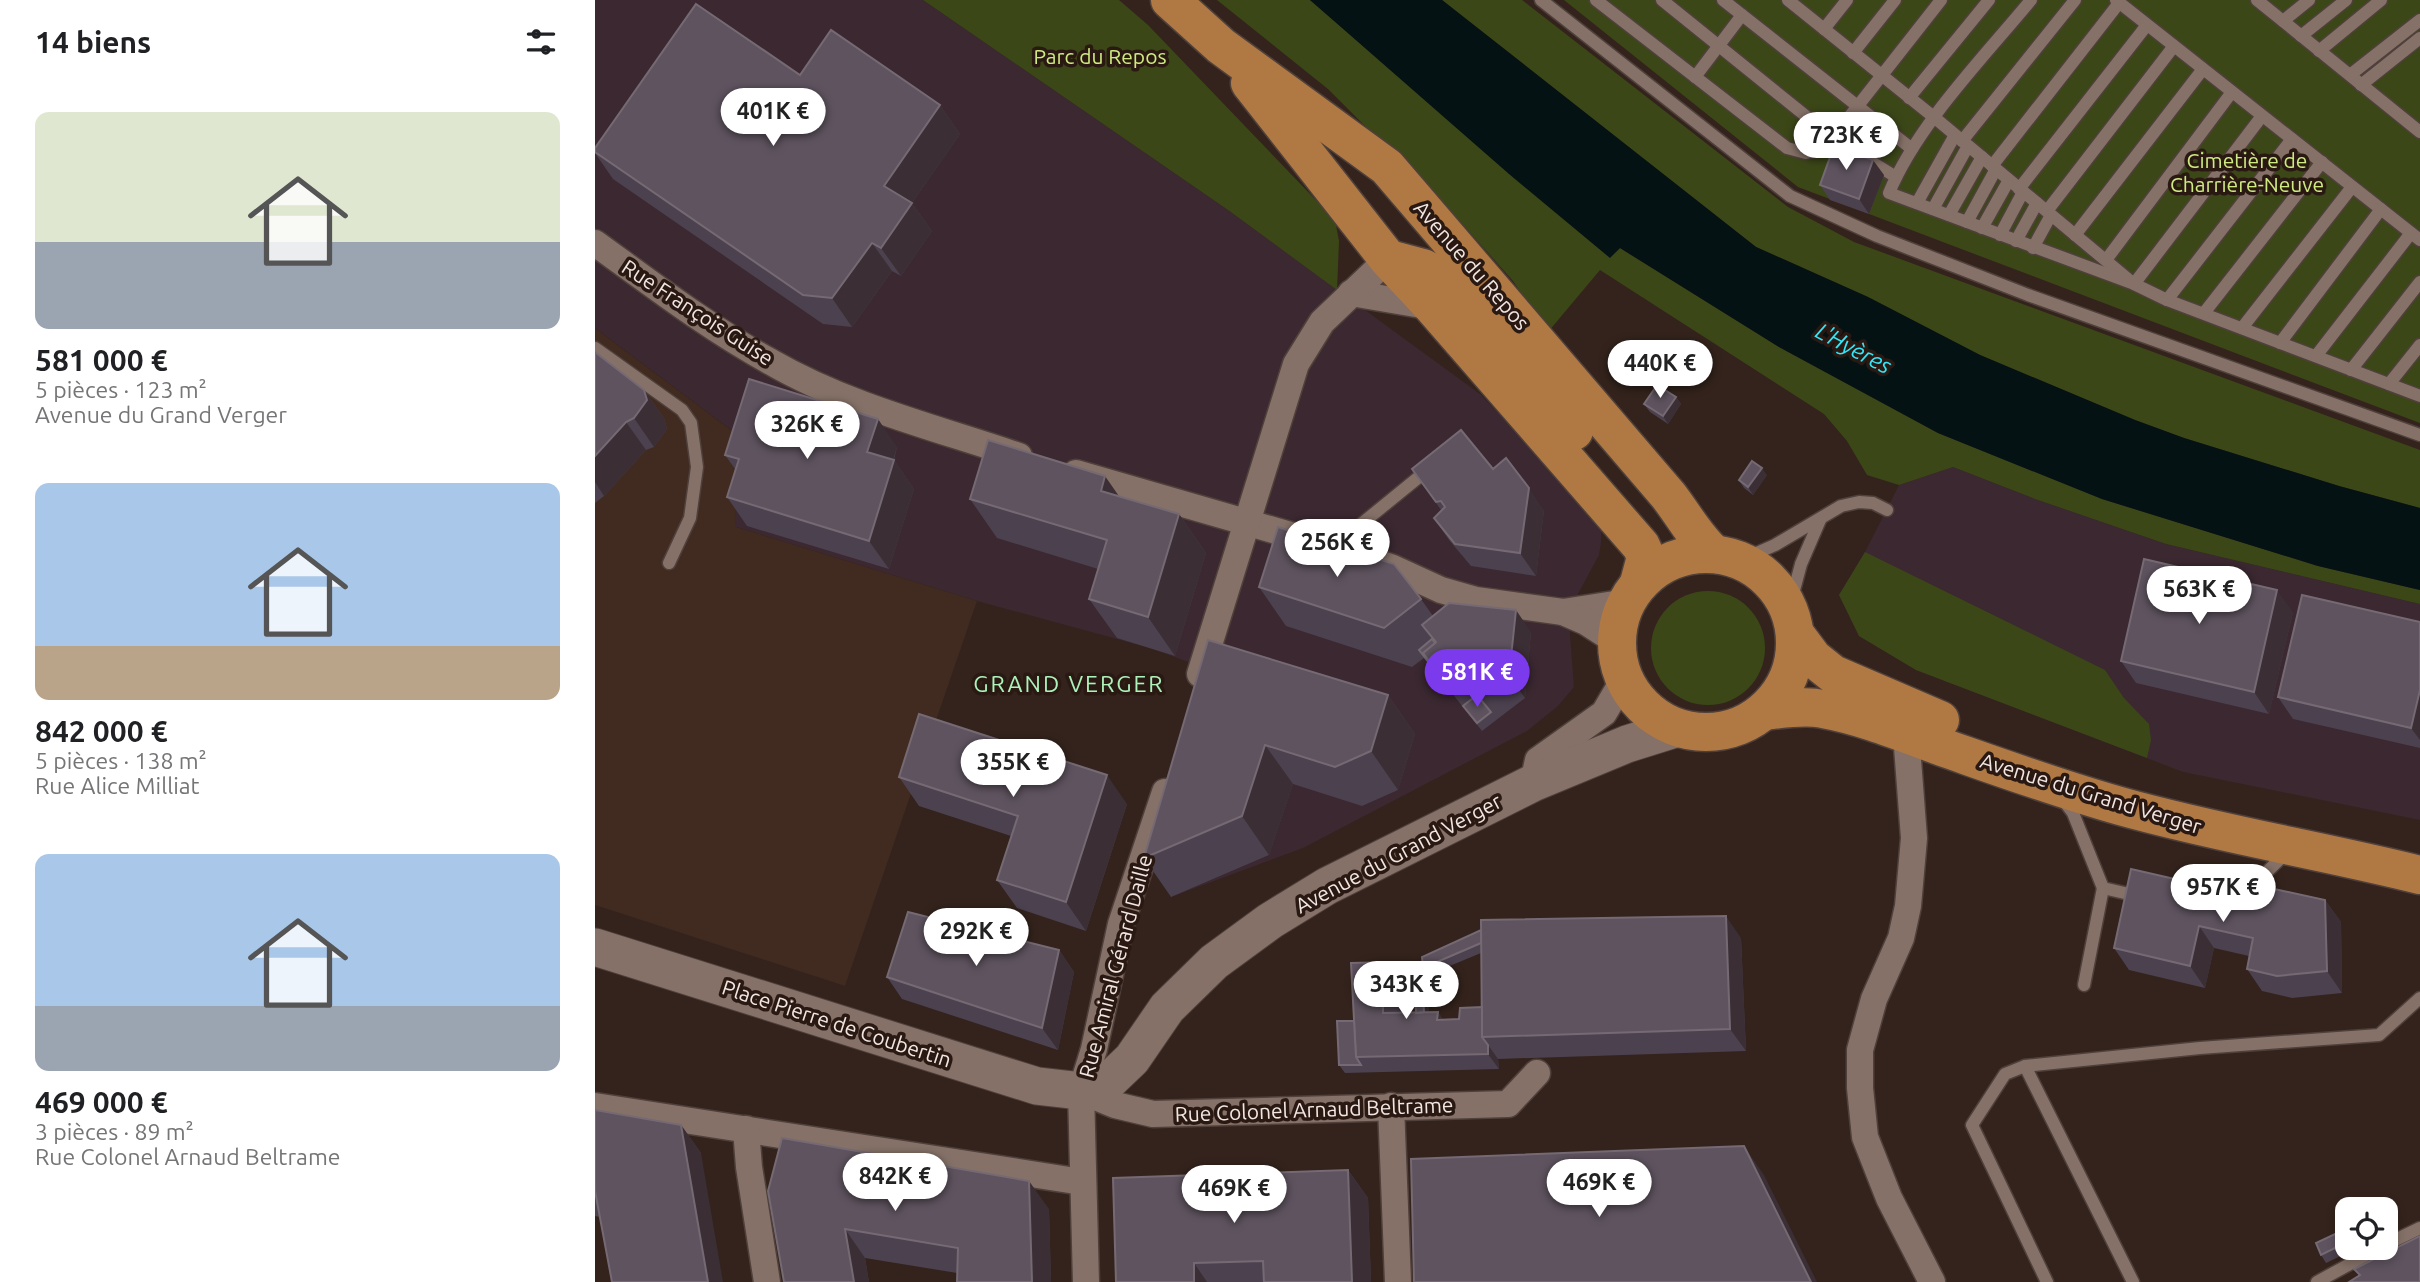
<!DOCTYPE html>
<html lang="fr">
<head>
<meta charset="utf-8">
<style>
	:root { --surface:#fff; --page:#f6f6f6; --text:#202124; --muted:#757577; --accent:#7c3aed }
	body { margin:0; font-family:Ubuntu,sans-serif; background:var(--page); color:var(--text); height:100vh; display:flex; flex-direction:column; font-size:26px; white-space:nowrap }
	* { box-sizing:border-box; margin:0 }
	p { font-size:23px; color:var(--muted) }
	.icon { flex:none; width:38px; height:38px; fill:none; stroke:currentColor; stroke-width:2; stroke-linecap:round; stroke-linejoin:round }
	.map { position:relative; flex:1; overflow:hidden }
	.panel { display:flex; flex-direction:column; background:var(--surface); width:595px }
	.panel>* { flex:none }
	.controls { position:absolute; left:1740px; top:1197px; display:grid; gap:14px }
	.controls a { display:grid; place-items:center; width:63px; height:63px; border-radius:14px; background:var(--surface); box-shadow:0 4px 10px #0003; font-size:35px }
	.price { position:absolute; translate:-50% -60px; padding:0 16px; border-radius:24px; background:#fff; color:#222; font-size:23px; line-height:46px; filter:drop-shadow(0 2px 4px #0008) }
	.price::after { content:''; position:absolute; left:50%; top:42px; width:21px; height:16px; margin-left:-10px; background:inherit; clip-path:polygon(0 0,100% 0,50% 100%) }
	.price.current { background:var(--accent); color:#fff }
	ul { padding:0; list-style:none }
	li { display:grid; align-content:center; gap:14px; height:371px; padding:0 35px }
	li span { display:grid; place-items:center; height:217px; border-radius:14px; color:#555 }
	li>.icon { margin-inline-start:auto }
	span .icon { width:126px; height:126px; fill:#fffc; stroke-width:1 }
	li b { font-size:30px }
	h2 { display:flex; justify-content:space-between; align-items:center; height:84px; padding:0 35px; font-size:30px }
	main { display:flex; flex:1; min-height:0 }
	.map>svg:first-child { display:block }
	.commercial { fill:#3b2830 }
	.built { fill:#412a20 }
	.green { fill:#3c4718 }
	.water { fill:#041214 }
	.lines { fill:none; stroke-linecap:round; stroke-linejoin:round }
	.lane-casing { stroke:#4f403b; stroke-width:15 }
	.street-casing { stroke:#4f403b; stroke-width:29 }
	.secondary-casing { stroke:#4f403b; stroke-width:39 }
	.primary-casing { stroke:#4f403b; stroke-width:41 }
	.lane { stroke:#857168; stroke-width:12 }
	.street { stroke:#857168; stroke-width:26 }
	.secondary { stroke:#857168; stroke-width:37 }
	.primary { stroke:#b07943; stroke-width:38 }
	.wall { fill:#4c414f }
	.shaded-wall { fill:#3b2e34 }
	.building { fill:#5e535f; stroke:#756a73; stroke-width:2 }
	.labels { text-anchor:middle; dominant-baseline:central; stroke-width:7; stroke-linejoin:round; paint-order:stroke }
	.park-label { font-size:21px; fill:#cfea80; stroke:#291912 }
	.street-label { font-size:21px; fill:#f2e6e2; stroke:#291912 }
	.water-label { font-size:23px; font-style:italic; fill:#33e5f7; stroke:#291912 }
	.neighbourhood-label { font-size:23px; letter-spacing:2px; fill:#adf1bb; stroke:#291912 }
</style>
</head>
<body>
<main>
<section class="panel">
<h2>14 biens<svg class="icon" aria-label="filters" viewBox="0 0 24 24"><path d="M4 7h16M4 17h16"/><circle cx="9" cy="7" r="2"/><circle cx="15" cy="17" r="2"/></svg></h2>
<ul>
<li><span style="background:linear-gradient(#dfe7d0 60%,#9aa5b1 0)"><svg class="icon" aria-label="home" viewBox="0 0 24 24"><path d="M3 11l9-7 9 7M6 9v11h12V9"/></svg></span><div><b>581 000 €</b><p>5 pièces · 123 m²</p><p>Avenue du Grand Verger</p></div></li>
<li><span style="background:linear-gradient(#a9c7e8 75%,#b9a48a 0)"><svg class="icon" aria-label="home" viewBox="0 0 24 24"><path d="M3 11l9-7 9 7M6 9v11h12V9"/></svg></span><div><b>842 000 €</b><p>5 pièces · 138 m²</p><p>Rue Alice Milliat</p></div></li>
<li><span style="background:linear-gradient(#a9c7e8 70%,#9aa5b1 0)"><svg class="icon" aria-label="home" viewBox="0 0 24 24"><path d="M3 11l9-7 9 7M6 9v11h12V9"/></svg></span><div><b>469 000 €</b><p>3 pièces · 89 m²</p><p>Rue Colonel Arnaud Beltrame</p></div></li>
</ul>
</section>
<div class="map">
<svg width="1825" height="1282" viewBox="0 0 1825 1282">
	<rect width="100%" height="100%" fill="#33231c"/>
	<g class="commercial">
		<polygon points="0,0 328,0 633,210 885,394 996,510 1006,530 1006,543 1004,555 983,594 975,634 979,687 963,706 932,731 708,848 576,897 640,679 555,648 382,601 141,527 140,433 0,328"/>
		<polygon points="1358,467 1440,499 1571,544 1825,604 1825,820 1588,772 1321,670 1264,636 1244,595 1270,552 1304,485"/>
	</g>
	<polygon class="built" points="0,328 140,433 141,527 382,601 250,986 0,905"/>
	<g class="green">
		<polygon points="328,0 524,0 553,25 740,220 744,241 742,290 633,210"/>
		<polygon points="622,0 715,0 1015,257 1025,248 1184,347 1343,433 1507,499 1723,566 1825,590 1825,604 1571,544 1440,499 1358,467 1304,485 1272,475 1252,441 1229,414 1005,270 953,332 918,281 863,219 733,89"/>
		<polygon points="847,0 927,0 1193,207 1259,242 1825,450 1825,508 1744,486 1589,438 1540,420 1385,355 1273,297 1161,247"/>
		<polygon points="969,0 1825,0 1825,423 1203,187"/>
		<polygon points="1270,552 1510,670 1529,698 1554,724 1556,740 1552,758 1321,670 1264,636 1244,595"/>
		<circle cx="1113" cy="648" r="57"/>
	</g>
	<polygon class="water" points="715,0 847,0 1161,247 1273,297 1385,355 1540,420 1589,438 1744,486 1825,508 1825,590 1723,566 1507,499 1343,433 1184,347 1025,248 1015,258 914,174"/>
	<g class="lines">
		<g class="lane-casing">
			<g id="lane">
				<polyline points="946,0 1195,196 1282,236 1433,295 1825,435"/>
				<polyline points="1001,0 1192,148 1211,153 1229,149 1346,0"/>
				<polyline points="1067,0 1238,138 1301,177"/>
				<polyline points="1128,0 1317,149"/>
				<polyline points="1193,0 1340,118 1539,284 1572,300 1825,396"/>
				<path d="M1436,0C1389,57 1322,125 1294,193L1539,284L1667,116"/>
				<polyline points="1521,0 1825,240"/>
				<polyline points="1662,0 1825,132"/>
				<polyline points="1688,21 1714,0"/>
				<polyline points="1229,29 1252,0"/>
				<polyline points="1706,36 1751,0"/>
				<polyline points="1724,51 1786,0"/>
				<polyline points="1258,53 1300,0"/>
				<polyline points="1755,75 1825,20"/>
				<polyline points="1100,77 1147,15"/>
				<polyline points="1766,85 1825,38"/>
				<polyline points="1314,98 1394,0"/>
				<polyline points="1367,141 1480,0"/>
				<polyline points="1397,166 1524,3"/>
				<polyline points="1424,189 1552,25"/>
				<polyline points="1322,203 1360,135"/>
				<polyline points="1338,209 1373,146"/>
				<polyline points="1452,211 1579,46"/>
				<polyline points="1354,215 1387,157"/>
				<polyline points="1372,222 1401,169"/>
				<polyline points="1387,228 1414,180"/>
				<polyline points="1405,235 1428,192"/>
				<polyline points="1480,235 1608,69"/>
				<polyline points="1421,241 1442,203"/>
				<polyline points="1438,248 1456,215"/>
				<polyline points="1511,260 1637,92"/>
				<polyline points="1572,300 1697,139"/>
				<polyline points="1609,313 1727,162"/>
				<polyline points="1647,328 1757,187"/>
				<polyline points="1685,343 1786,209"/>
				<polyline points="0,348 87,410 96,423 102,467 95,518 74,563"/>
				<polyline points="1721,356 1816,233"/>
				<polyline points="1756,370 1825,282"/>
				<polyline points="1794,384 1825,345"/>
				<polyline points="738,547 835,468"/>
				<polyline points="1146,560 1180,545 1246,506 1264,502 1278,503 1292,510"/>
				<polyline points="1194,609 1206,564 1225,520"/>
				<polyline points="1469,801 1478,813 1508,888 1547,897"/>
				<polyline points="1638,905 1687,857 1694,855"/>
				<polyline points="1489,985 1508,888"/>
				<polyline points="1430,1066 1538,1282"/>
				<polyline points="1790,1245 1825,1228"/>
				<polyline points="1452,1282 1377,1125 1410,1074 1430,1066 1605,1048 1784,1035 1825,998"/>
				<polyline points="1722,1282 1784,1248"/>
			</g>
		</g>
		<g class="street-casing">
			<g id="street">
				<path d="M0,243C58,285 114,328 176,362C252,406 342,428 424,456"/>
				<polyline points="756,293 838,307"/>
				<polyline points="481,473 716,541"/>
				<polyline points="770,558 798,568 846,590 881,600 968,612 1032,602"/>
				<polyline points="968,612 991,622 1022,642"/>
				<polyline points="605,674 701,364 727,322 793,259"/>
				<polyline points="1311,734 1319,838 1313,906 1306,938 1279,999 1265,1050 1265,1088 1270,1137 1294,1198 1337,1282"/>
				<polyline points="938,783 943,760 1009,713 1029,679"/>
				<polyline points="486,1091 520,1105 558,1114 913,1104 942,1073"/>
				<polyline points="0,1106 487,1182"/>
				<polyline points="796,1106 803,1282"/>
				<polyline points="151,1129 154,1167 172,1282"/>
				<polyline points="491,1282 486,1091 499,1049 526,924 570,792"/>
			</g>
		</g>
		<g class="secondary-casing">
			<polyline id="secondary" points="0,947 442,1086 486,1091 515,1080 537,1059 572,1008 619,962 675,921 732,886 938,783 1032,744 1083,728"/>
		</g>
		<g class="primary-casing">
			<g id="primary">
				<path d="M575,0L626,46L792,167L1073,495C1088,514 1100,537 1118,553"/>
				<polyline points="655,83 793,259 838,307 1046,546 1051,557 1044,583"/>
				<polyline points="798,260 828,268 854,281 979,431"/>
				<circle cx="1111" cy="643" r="89"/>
				<polyline points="1200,634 1218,658 1238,674 1345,720"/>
				<path d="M1169,711C1188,709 1209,705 1228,709C1267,716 1306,732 1344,746C1404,767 1464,789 1525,806C1624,834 1725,850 1825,875"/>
			</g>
		</g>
		<use href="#lane" class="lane"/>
		<use href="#street" class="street"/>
		<use href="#secondary" class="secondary"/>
		<use href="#primary" class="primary"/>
	</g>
	<g class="wall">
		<polygon points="205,75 345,105 365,134 317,203 337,231 306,276 297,271 257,327 228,324 18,179 0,153 0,148"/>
		<polygon points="1289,175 1274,214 1235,200 1225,185"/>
		<polygon points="0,352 49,390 69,418 72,429 59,447 51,450 9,496 0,503"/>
		<polygon points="1081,397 1086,404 1073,424 1055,412 1049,404"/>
		<polygon points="302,447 299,460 319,489 294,569 152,526 132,497 140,469 130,455"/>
		<polygon points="817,469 898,469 949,510 941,576 876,566 854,540 839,518 846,510"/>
		<polygon points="1172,475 1158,495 1149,488 1144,480"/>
		<polygon points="524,496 584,514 611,553 580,656 522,638 494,599 503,569 402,538 375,499"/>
		<polygon points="664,587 826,599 838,616 936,632 930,698 887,731 829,658 817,667 691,626"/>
		<polygon points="1698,612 1674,714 1541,683 1526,661"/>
		<polygon points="1825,622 1825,748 1698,719 1683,697"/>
		<polygon points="613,640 793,695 820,734 803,790 767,806 698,784 674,855 576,897 549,858"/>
		<polygon points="304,777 532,804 491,931 422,908 402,880 416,836 324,806"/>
		<polygon points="1667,899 1730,900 1746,922 1747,993 1697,998 1667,991 1652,969 1654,956 1619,948 1610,988 1534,970 1519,948"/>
		<polygon points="886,930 1146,938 1151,1051 903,1059 904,1069 750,1073 744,1065 759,1021 798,962 809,977 814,1013 821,1013 834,1000 834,1012 843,1012 848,1020 864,1019 887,1007 886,953 833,975 828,968"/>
		<polygon points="464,950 479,972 463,1050 307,999 292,977"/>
		<polygon points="0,1110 86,1125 106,1153 5,1217 0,1216"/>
		<polygon points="753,1170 773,1198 776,1282 521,1282"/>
		<polygon points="173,1191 454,1209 456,1282 362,1282 362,1273 270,1258 274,1282 189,1282"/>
		<polygon points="1746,1242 1752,1253 1731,1263 1726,1255"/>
	</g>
	<g class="shaded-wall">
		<polygon points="345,105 365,134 317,203 337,231 306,276 286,248 289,186"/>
		<polygon points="1278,160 1289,175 1274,214 1264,199"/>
		<polygon points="277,243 297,271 257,327 237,298"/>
		<polygon points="49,390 69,418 72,429 59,447 39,418"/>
		<polygon points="1081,397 1086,404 1073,424 1068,416"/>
		<polygon points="283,419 302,447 292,480 272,452"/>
		<polygon points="31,422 51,450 9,496 0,482 0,456"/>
		<polygon points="299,460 319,489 294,569 274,541"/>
		<polygon points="1167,468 1172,475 1158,495 1153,487"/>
		<polygon points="510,476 537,515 506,491"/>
		<polygon points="934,488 949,510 941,576 925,553"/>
		<polygon points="584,514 611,553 580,656 553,617"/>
		<polygon points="1682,590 1698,612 1674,714 1659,692"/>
		<polygon points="921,610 936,632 930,698 914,676"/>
		<polygon points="1825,690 1825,740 1816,728"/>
		<polygon points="793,695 820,734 803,790 776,751"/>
		<polygon points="670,745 698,784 674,855 647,816"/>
		<polygon points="512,775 532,804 491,931 471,902"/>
		<polygon points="1730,900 1746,922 1747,993 1732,971"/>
		<polygon points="1131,916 1146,938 1151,1051 1135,1029"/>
		<polygon points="1604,926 1619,948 1610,988 1595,966"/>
		<polygon points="464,950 479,972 463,1050 447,1028"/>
		<polygon points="798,962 809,977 815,1017 804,1002"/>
		<polygon points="828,993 834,1000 834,1023 829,1015"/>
		<polygon points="843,1012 853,1027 842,1020"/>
		<polygon points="893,1045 903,1059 904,1069 893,1054"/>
		<polygon points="86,1125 106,1153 128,1282 113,1282"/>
		<polygon points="1149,1146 1169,1175 1222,1282 1216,1282"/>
		<polygon points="753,1170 773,1198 776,1282 757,1282"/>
		<polygon points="434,1181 454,1209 456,1282 437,1282"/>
		<polygon points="250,1229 270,1258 274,1282 259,1282"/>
		<polygon points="599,1263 612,1282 599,1282"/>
	</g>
	<g class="building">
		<polygon points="101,4 205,75 236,30 345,105 289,186 317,203 286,248 277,243 237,298 208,295 0,152 0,148"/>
		<polygon points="1239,146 1278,160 1264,199 1225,185"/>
		<polygon points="0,352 49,390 52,400 39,418 31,422 0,456"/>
		<polygon points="154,379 283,419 272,452 299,460 274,541 132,497 144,459 130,455"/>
		<polygon points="1062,385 1081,397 1068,416 1049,404"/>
		<polygon points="866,430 898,469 911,458 934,488 925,553 860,544 839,518 850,507 846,501 841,502 817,469"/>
		<polygon points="393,440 510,476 506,491 584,514 553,617 494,599 512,540 375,499"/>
		<polygon points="1157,461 1167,468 1153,487 1144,480"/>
		<polygon points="683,527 799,564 826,599 789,628 664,587"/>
		<polygon points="1549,559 1682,590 1659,692 1526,661"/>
		<polygon points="1707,595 1825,622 1825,690 1816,728 1683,697"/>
		<polygon points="854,603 921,610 914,676 886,697 872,680 858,692 828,653 841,642 827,625"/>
		<polygon points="837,639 840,643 828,653 838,668 824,650"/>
		<polygon points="613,640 793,695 776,751 740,767 670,745 647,816 549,858"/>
		<polygon points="882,695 896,712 882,723 868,706"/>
		<polygon points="324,714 512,775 471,902 402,880 423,816 304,777"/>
		<polygon points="1536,869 1667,899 1670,887 1730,900 1732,971 1682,976 1652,969 1658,938 1604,926 1595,966 1519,948"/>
		<polygon points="313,912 464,950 447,1028 292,977"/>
		<polygon points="1131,916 1135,1029 887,1037 886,920"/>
		<polygon points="886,930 886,943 828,968 827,957"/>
		<polygon points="798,962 804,1002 788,1006 788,1013 843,1012 842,1020 864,1019 865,1008 887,1007 887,1037 893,1045 893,1054 761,1057 756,963"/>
		<polygon points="820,992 828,993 829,1012 821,1013"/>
		<polygon points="742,1021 759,1021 761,1057 766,1065 744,1065"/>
		<polygon points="0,1110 86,1125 113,1282 17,1282 0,1191"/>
		<polygon points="187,1138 434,1181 437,1282 362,1282 363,1248 250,1229 259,1282 189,1282 173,1191"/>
		<polygon points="1149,1146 1216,1282 819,1282 816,1159"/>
		<polygon points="753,1170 757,1282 669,1282 668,1261 599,1263 599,1282 521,1282 518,1178"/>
		<polygon points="1740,1234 1746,1245 1726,1255 1721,1243"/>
		<polygon points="1825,1236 1825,1282 1754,1282 1765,1275 1759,1269"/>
	</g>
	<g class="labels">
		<g class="park-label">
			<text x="505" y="56">Parc du Repos</text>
			<text x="1652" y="160">Cimetière de<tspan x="1652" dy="24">Charrière-Neuve</tspan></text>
		</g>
		<g class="street-label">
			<text transform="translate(877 265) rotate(49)">Avenue du Repos</text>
			<text transform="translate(103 312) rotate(33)">Rue François Guise</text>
			<text transform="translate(1496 793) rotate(17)">Avenue du Grand Verger</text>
			<text transform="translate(803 853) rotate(-28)">Avenue du Grand Verger</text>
			<text transform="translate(520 966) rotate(-75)">Rue Amiral Gérard Daille</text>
			<text transform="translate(242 1023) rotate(18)">Place Pierre de Coubertin</text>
			<text transform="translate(719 1109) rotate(-2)">Rue Colonel Arnaud Beltrame</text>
		</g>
		<g class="water-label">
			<text transform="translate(1259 348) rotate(28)">L'Hyères</text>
		</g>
		<g class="neighbourhood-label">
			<text x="474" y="683">GRAND VERGER</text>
		</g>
	</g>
</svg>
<div class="controls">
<a><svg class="icon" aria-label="locate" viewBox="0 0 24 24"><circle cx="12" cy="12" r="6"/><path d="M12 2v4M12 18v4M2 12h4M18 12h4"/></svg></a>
</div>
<b class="price" style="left:178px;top:148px">401K €</b>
<b class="price" style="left:1251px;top:172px">723K €</b>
<b class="price" style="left:1065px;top:400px">440K €</b>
<b class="price" style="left:212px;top:461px">326K €</b>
<b class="price" style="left:742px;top:579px">256K €</b>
<b class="price" style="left:1604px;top:626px">563K €</b>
<b class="price current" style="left:882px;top:709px">581K €</b>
<b class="price" style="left:418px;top:799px">355K €</b>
<b class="price" style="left:1628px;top:924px">957K €</b>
<b class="price" style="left:381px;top:968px">292K €</b>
<b class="price" style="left:811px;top:1021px">343K €</b>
<b class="price" style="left:300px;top:1213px">842K €</b>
<b class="price" style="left:1004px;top:1219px">469K €</b>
<b class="price" style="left:639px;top:1225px">469K €</b>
</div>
</main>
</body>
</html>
